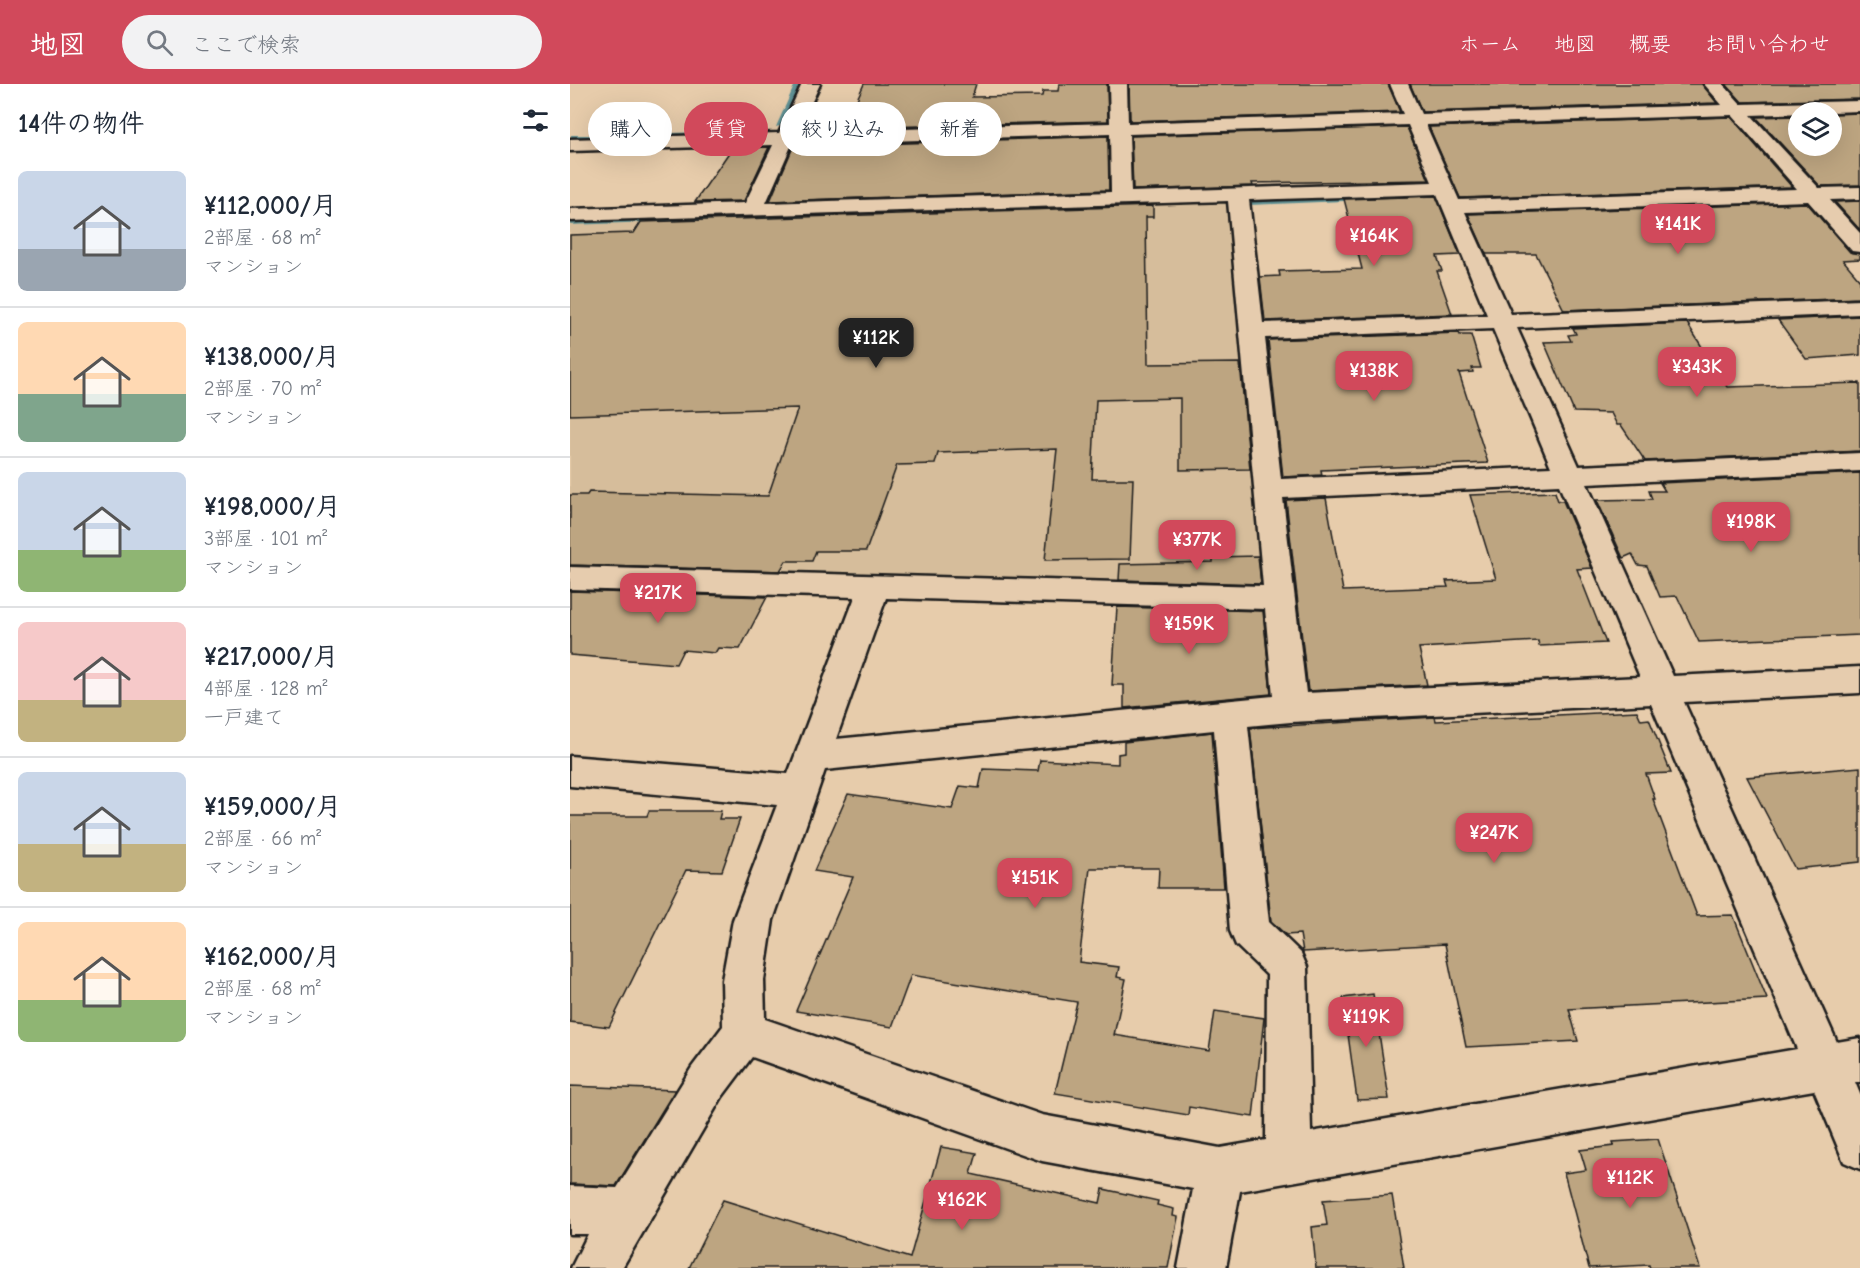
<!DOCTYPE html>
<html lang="ja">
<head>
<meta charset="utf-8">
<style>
	:root { --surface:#fff; --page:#f2f2f3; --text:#1f2937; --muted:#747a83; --line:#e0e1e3; --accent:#d1495b }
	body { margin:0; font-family:"Comic Neue","Klee One",sans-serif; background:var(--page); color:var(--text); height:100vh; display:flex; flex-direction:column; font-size:22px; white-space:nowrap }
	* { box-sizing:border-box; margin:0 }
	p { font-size:20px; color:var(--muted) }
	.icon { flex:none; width:33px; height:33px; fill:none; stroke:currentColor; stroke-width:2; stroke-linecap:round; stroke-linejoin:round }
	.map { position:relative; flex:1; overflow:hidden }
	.side { display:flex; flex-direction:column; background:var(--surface); width:570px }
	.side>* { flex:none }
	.guide { position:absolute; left:18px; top:18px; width:570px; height:54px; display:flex; gap:12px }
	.tools { position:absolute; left:1218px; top:18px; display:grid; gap:12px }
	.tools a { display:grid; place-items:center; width:54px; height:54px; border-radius:50%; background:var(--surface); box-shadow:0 6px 24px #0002; font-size:30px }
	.price { position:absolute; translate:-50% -51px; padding:0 14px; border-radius:12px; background:var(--accent); color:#fff; font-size:20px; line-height:39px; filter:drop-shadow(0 2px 3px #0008) }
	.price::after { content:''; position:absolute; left:50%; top:36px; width:18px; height:14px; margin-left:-9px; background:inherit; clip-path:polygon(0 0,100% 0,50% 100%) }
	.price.selected { background:#222; color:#fff }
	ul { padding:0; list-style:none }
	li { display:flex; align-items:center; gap:18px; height:150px; padding:0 18px }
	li+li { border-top:2px solid var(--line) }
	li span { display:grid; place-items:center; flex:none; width:168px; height:120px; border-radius:9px; color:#555 }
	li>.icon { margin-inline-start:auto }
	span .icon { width:72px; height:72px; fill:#fffc; stroke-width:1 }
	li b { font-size:26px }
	h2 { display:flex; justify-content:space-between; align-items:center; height:72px; padding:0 18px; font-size:26px }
	.tag { padding:0 21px; border-radius:27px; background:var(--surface); box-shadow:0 6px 24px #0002; font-size:21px; line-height:54px }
	.tag.selected { background:var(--accent); color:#fff }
	header { display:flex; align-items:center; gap:36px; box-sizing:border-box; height:84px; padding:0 30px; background:var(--accent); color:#fff }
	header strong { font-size:28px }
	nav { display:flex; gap:33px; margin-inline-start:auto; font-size:21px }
	.search { width:420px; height:54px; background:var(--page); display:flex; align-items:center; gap:15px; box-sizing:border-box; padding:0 21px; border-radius:33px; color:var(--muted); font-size:22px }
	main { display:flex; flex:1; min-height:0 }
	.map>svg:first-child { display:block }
	.built { fill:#d6bd9b }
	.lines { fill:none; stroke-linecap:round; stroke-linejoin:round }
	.stream { fill:#5f9093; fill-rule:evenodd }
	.building { fill:#bda581; stroke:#1c1c1c; stroke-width:1.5 }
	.street-casing { stroke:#1c1c1c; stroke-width:5 }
	.street { fill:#e6ccae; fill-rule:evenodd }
</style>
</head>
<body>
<header>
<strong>地図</strong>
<div class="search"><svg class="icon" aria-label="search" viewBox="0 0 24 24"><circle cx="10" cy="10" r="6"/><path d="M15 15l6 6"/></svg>ここで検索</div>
<nav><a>ホーム</a><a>地図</a><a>概要</a><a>お問い合わせ</a></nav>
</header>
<main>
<section class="side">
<h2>14件の物件<svg class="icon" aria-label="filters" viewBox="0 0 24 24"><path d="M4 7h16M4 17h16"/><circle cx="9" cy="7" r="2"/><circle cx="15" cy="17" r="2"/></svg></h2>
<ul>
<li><span style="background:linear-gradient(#c9d6e8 65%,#9aa5b1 0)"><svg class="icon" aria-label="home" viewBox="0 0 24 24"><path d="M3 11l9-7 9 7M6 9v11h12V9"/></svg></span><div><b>¥112,000/月</b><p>2部屋 · 68 m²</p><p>マンション</p></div></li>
<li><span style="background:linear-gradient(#ffd9b3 60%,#7fa58c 0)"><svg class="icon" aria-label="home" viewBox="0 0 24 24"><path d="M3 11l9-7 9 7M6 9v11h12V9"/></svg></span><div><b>¥138,000/月</b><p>2部屋 · 70 m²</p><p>マンション</p></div></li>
<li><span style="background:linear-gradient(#c9d6e8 65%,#8fb573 0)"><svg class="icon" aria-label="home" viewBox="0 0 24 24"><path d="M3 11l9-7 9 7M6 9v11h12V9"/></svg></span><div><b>¥198,000/月</b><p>3部屋 · 101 m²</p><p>マンション</p></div></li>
<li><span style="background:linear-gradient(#f6c9c9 65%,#c2b280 0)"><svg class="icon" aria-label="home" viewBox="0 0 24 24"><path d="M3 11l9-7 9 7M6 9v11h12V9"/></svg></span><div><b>¥217,000/月</b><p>4部屋 · 128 m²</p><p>一戸建て</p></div></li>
<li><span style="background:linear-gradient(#c9d6e8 60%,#c2b280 0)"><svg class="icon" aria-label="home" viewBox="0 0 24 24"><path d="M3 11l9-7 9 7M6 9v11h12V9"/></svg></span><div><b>¥159,000/月</b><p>2部屋 · 66 m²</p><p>マンション</p></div></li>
<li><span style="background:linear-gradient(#ffd9b3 65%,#8fb573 0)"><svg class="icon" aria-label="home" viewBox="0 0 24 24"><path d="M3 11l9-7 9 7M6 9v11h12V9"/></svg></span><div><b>¥162,000/月</b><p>2部屋 · 68 m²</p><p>マンション</p></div></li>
</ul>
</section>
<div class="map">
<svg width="1290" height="1184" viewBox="0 0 1290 1184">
	<rect width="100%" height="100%" fill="#e7ccab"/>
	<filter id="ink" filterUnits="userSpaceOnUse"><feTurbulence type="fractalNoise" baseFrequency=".0167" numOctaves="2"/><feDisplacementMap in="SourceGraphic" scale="12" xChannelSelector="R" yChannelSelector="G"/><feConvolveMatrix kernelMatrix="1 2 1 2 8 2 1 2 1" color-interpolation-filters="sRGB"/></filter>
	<g filter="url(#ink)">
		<polygon class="built" points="661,116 694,500 685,509 0,485 0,138"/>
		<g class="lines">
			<g class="stream">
				<polygon points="225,0 233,0 213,41 206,43"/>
				<polygon points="194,46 198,48 197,50 101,53 97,51 101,49"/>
				<polygon points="88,49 92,51 91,53 51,54 47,52 51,50"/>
				<polygon points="1,51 39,51 43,53 39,55 1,55"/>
				<polygon points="187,81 194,83 181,110 175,110 174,108"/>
				<polygon points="862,110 866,112 865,114 807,117 803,114 807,111"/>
				<polygon points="771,112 775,115 774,117 679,121 675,118 679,115"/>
				<polygon points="285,126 285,130 282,131 0,141 0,135"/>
			</g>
		</g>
		<g class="building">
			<polygon points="294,0 406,0 402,13 472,12 473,7 488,7 489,0 537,0 538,37 274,44"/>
			<polygon points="559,0 818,0 830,28 560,37"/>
			<polygon points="840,0 1132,0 1147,19 852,28"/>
			<polygon points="1156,0 1290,0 1290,15 1172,18"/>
			<polygon points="1290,29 1290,101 1250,102 1186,33 1228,32 1228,62 1262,62 1262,30"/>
			<polygon points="1161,33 1222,103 890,114 859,43"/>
			<polygon points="837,43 859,96 682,99 683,102 563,106 561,52"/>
			<polygon points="538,52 539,106 200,117 223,63"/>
			<polygon points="199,63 174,117 125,118 162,64"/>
			<polygon points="866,112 890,171 867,172 872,187 867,187 882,230 695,237 690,193 710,192 709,187 792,185 774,115"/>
			<polygon points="1290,117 1290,146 1265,118"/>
			<polygon points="1237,119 1280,168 1290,170 1290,175 1273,176 1290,196 1290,214 994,226 966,170 916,170 898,130"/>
			<polygon points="583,122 583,133 576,133 578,280 670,279 680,385 610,386 610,314 526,316 522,395 563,395 560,475 475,476 487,365 368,369 365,380 327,381 296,467 246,467 242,477 216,477 210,487 0,481 0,411 17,411 19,408 198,412 228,324 0,331 0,151 64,149 71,138"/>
			<polygon points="1290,232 1290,271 1236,275 1208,236"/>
			<polygon points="1117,239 1157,303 1290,299 1290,367 1075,377 1051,341 1047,341 1041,329 1004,328 974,258 1001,257 998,251 1006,250 1003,244"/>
			<polygon points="889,249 890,251 901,251 911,284 902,284 903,288 889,289 918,379 751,386 752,391 713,393 698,256"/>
			<polygon points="1290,389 1290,551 1129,558 1107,512 1090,513 1077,482 1068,481 1062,470 1053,474 1027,416 1082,415 1079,407 1095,407 1090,399"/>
			<polygon points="985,408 988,417 993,417 1022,484 1007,485 1036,559 969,562 968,557 849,564 857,601 738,607 716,416 756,414 773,507 878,503 876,497 926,495 900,411"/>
			<polygon points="688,472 691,500 549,496 550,480 643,478 643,473"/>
			<polygon points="0,507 197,513 170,565 148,564 145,569 113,566 106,580 0,571"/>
			<polygon points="547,523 693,527 701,610 554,624 554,601 542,601"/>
			<polygon points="1067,627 1071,636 1079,635 1101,689 1076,690 1085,715 1083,715 1127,832 1163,831 1197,915 999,925 1008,957 896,963 875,860 733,868 730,850 716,851 701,837 680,644 865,633 866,637"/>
			<polygon points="642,648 654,804 588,804 589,784 520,784 509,878 549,883 547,893 556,895 544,951 639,967 645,927 694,934 683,1033 619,1023 618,1031 485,1009 507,918 341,891 322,943 226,927 283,793 244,787 278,710 382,725 390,702 409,704 413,685 468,687 470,676 548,680 548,670 554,669 554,658"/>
			<polygon points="1290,683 1290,778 1225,785 1177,693"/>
			<polygon points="79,727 151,727 149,735 170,735 152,787 116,786 39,943 0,938 0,732 77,732"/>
			<polygon points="803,910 819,1015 787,1016 773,914"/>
			<polygon points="0,1002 105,1006 46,1102 0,1100"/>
			<polygon points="1088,1055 1130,1184 1080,1184 1079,1181 1019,1184 994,1089 1016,1086 1010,1066 1044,1062 1043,1058"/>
			<polygon points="371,1063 407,1069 401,1090 530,1119 533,1105 588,1117 587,1121 604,1125 603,1132 608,1133 598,1184 119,1184 153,1116 340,1174"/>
			<polygon points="822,1111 834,1184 746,1184 742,1143 757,1141 753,1116"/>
		</g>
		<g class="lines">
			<g class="street-casing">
				<path id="street" d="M232,0H250L228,48L540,39L539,0H557L558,39L833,30L820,0H838L851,30L1152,21L1134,0H1153L1171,20L1290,17V27L1181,31L1249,104L1290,103V115L1260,116L1290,149V168L1282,167L1238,117L895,128L941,230L1290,216V230L947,244L1009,382L1290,369V387L1017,400L1103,592L1290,583V609L1114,618L1267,958L1290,954V998H1285L1290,1010V1085L1274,1078L1244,1006L670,1107L656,1184H608L623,1105L472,1077L182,973L152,1013L52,1184H1L18,1150H0V1102L47,1104L122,983L153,942L152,896L163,836L207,721L0,702V672L218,690L285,513L0,505V483L693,502L658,117L0,137V125L175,119L203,61L0,67V55L209,49ZM1162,31L1227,105L889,116L856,41ZM838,41L862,98L561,108L559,50ZM540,50L541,108L196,119L222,60ZM867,110L917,231L693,239L679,116ZM923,245L981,383L711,395L695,254ZM989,401L1070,593L736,609L713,414ZM316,514L695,525L703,612L266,655ZM1081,620L1227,965L741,1048L737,883L731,869L699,838L678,642L721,638ZM644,646L660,847L666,861L697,891L696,1056L650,1064L472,1031L195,935L194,896L203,836L255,686Z"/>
			</g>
			<use href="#street" class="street"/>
		</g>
	</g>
</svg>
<div class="tools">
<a><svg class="icon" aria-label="layers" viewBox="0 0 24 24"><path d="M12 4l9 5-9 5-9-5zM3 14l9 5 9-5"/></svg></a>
</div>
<b class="price" style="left:1108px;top:171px">¥141K</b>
<b class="price" style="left:804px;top:183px">¥164K</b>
<b class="price selected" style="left:306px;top:285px">¥112K</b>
<b class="price" style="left:1127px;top:314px">¥343K</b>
<b class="price" style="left:804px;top:318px">¥138K</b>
<b class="price" style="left:1181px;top:469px">¥198K</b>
<b class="price" style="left:627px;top:487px">¥377K</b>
<b class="price" style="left:88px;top:540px">¥217K</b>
<b class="price" style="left:619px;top:571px">¥159K</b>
<b class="price" style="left:924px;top:780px">¥247K</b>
<b class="price" style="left:465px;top:825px">¥151K</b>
<b class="price" style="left:796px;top:964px">¥119K</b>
<b class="price" style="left:1060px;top:1125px">¥112K</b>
<b class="price" style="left:392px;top:1147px">¥162K</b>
<div class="guide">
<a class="tag">購入</a>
<a class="tag selected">賃貸</a>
<a class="tag">絞り込み</a>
<a class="tag">新着</a>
</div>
</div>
</main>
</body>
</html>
